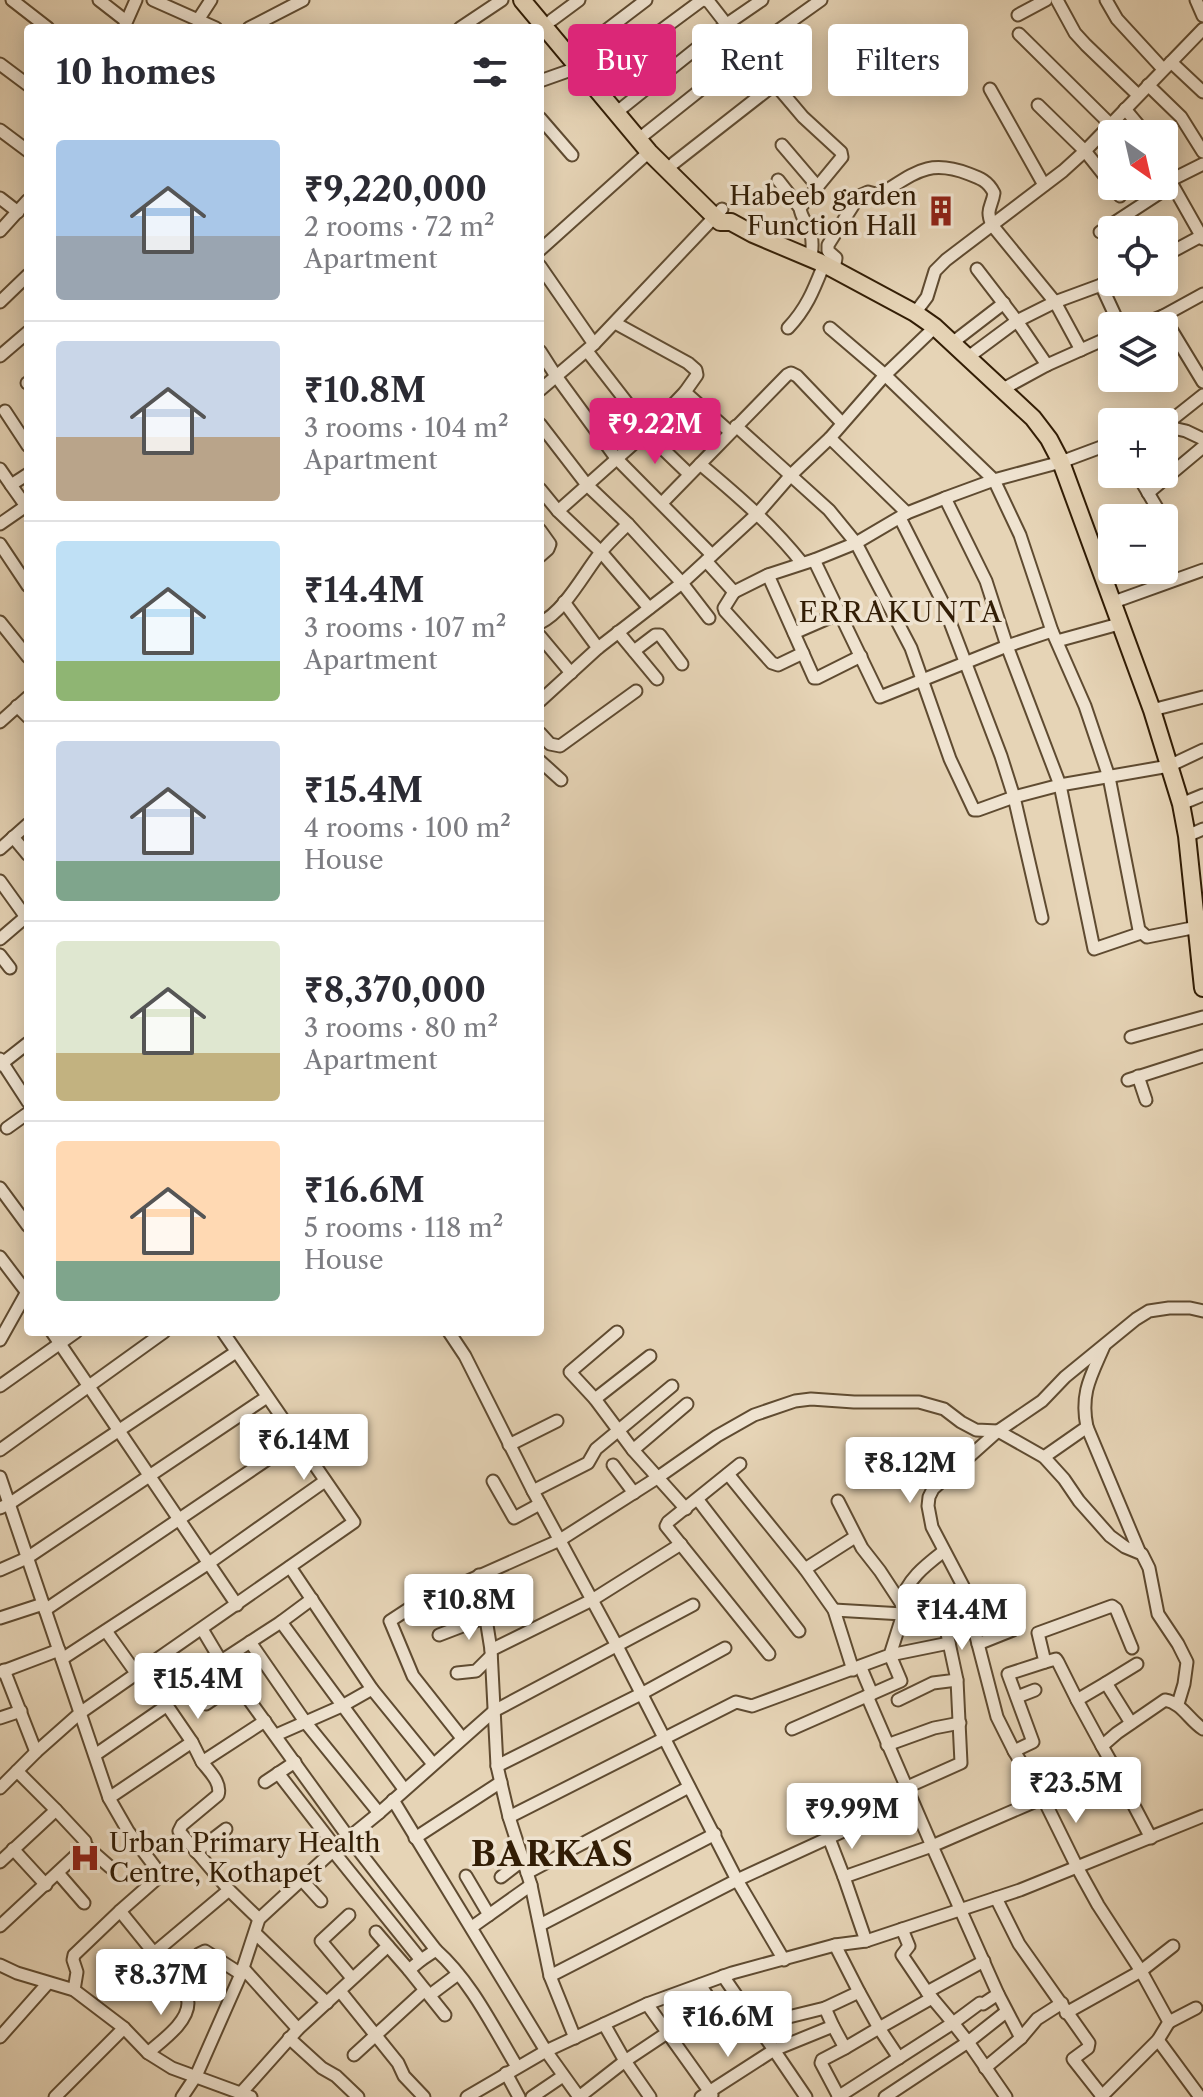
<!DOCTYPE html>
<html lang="en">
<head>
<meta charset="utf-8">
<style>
	:root { --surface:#fff; --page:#f2f2f3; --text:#2b2b33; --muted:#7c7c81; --line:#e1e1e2; --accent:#db2777 }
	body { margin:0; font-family:"Libre Caslon Text",serif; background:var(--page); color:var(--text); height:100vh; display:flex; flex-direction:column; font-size:30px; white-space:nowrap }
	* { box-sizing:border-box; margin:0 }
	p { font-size:26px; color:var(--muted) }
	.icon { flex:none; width:44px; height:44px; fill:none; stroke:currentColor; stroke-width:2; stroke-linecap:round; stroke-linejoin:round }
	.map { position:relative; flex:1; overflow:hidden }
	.side { position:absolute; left:24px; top:24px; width:520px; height:1312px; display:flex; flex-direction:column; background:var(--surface); border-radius:8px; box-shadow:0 4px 20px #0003 }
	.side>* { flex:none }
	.hud { position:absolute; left:568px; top:24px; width:514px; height:72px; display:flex; gap:16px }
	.needle { width:52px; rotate:146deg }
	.controls { position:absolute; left:1098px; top:120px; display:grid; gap:16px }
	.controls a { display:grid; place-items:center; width:80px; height:80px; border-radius:8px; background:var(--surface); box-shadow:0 4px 20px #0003; font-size:40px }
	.price { position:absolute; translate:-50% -68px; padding:0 18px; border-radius:8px; background:#fff; color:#222; font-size:26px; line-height:52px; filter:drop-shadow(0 2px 4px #0008) }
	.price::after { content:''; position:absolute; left:50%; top:48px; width:24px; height:18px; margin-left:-12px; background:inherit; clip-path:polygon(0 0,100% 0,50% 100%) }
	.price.selected { background:var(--accent); color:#fff }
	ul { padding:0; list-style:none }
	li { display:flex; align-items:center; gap:24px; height:200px; padding:0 32px }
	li+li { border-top:2px solid var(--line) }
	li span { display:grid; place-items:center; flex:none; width:224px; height:160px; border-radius:8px; color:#555 }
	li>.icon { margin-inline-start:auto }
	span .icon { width:96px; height:96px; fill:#fffc; stroke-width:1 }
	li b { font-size:34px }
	h2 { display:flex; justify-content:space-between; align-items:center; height:96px; padding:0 32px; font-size:34px }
	.chip { padding:0 28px; border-radius:8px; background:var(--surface); box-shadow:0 4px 20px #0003; font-size:28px; line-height:72px }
	.chip.selected { background:var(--accent); color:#fff }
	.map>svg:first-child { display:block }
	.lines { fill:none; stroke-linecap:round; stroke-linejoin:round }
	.minor-casing { stroke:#5f4b31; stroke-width:15 }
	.highway-casing { stroke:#321d05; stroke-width:20 }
	.minor { stroke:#efe3d0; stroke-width:11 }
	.highway { stroke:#e6d4b6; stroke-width:16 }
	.labels { text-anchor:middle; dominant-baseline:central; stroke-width:7; stroke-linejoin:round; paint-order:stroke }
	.poi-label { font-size:26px; fill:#321d05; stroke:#efe3d0; text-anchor:end }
	.neighbourhood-label { font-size:28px; letter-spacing:2px; fill:#321d05; stroke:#efe3d0 }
	.district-label { font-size:34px; font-weight:bold; letter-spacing:2px; fill:#321d05; stroke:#efe3d0 }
</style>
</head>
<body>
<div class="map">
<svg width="1203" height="2097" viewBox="0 0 1203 2097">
	<rect width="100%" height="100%" fill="#e6d4b6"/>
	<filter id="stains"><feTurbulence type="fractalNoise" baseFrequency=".0025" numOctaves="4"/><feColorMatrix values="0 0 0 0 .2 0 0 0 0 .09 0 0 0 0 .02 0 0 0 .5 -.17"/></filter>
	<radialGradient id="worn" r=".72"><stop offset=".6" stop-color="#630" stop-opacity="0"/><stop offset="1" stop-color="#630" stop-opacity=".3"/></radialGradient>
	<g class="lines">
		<g class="minor-casing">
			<g id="minor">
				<polyline points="12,0 48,28"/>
				<polyline points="99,0 126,21"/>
				<polyline points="153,0 216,28"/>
				<path d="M705,0L709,2L748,52L803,117L841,152L842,157L800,208C801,219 809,224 811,235C813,242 812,251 811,258"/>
				<polyline points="1057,0 1075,33 1086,45 1138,95"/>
				<polyline points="1106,0 1117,19 1163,69"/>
				<polyline points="1196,0 1203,16"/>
				<polyline points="1018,15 1046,0"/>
				<polyline points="198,20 211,0"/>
				<polyline points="552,20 579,0"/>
				<polyline points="125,25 136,0"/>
				<polyline points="249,28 303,0"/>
				<polyline points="460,28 502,0"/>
				<polyline points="1019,34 1110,124"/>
				<polyline points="579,51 646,0"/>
				<polyline points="1171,62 1203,92"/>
				<polyline points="0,64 28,85"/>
				<polyline points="598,77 702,0"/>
				<polyline points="540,81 588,64"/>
				<polyline points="1148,85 1181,117 1203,152"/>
				<polyline points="990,89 1044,185"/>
				<polyline points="1038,105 1085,151 1112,185"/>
				<polyline points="622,108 727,24 762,0"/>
				<polyline points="1125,109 1146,134"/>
				<polyline points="540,118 572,155"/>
				<polyline points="0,130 28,151"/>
				<polyline points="645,134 748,52 821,0"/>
				<polyline points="782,145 817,186"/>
				<polyline points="674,163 775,84"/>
				<polyline points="1164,170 1203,239"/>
				<polyline points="778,180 800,208"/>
				<polyline points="1169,181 1203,164"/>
				<polyline points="1113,186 1120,196"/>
				<polyline points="0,198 18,212"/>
				<polyline points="0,231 28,200"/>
				<polyline points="1100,232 1172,185"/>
				<polyline points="540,250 649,152"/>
				<polyline points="1164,256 1203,235"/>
				<polyline points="540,266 594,344 540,390"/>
				<polyline points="977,269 1017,321 1047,365"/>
				<path d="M834,270L836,258L828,251V245L859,196L868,192L879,195C914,174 927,158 969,174C980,178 988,181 994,193C992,207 985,209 992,225L1055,302L1081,350"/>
				<polyline points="1101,285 1120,326"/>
				<polyline points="0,302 28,275"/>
				<polyline points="915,313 927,297 935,271 946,260 1063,171 1085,151 1203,29"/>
				<polyline points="1163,316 1203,382"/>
				<polyline points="1138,326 1163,316 1203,294"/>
				<path d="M788,328C807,308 814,289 824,264"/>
				<polyline points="830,328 885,375 994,480 1020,535 1052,631 1085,706 1109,777 1139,930 1147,937 1197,927"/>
				<polyline points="952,343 1004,303"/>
				<polyline points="594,344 722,209"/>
				<polyline points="540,351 556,376 616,458 712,555"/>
				<polyline points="587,351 663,449 689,474"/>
				<polyline points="0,356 28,332"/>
				<polyline points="967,358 1017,321 1055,302 1112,281"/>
				<polyline points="27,383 28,383"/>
				<polyline points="1001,390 1047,365 1112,336"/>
				<polyline points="685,392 730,432"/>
				<polyline points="673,405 716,446"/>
				<polyline points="5,411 28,446"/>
				<polyline points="540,424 587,485 628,524 682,583 709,618"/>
				<polyline points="736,426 829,510 856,543 911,648 950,759 974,810 978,810 1014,797 1060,785 1169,766 1203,750"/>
				<polyline points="1164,426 1203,395"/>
				<polyline points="1164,426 1186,431 1203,439"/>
				<polyline points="830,438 907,513"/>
				<path d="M700,464C737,495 772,525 802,563"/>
				<polyline points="0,469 11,485 28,474"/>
				<polyline points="1137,474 1163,518"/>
				<polyline points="11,485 28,509"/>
				<polyline points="540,489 558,511 601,552 649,608"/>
				<polyline points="1148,493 1203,447"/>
				<polyline points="945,498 986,581 1007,646 1060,785 1094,949 1141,933"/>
				<polyline points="662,503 787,375 791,373 797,376 842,423"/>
				<polyline points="558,511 648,431 685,392 697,375 696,370 688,363 615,323"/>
				<polyline points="900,518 942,601 1001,756 1014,797 1042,918"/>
				<polyline points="0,524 26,506"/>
				<polyline points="540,530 550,544 548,549 540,556"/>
				<polyline points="0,544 28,586"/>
				<polyline points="1093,552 1112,546"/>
				<polyline points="814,560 880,697 1007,646 1052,631"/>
				<polyline points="706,561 734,592 768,575 814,560 856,543 907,513 945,498 994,480 1061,462 1112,443"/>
				<polyline points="768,575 814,678 817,678 861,656"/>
				<polyline points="734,592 724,608 725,611 772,663 778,665 803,653"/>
				<polyline points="564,602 598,648"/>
				<polyline points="1111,603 1203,570"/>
				<polyline points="0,622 28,657"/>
				<path d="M540,623C565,611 584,573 601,552C609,542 619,533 628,524"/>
				<polyline points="618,632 657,679"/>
				<polyline points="794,633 840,613"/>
				<polyline points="540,636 571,673"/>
				<polyline points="1057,641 1119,624"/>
				<polyline points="634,651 655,635 660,635 682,664"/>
				<polyline points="540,701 598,648 682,583 758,513 791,475 830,438 885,375 935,327"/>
				<polyline points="17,706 28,717"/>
				<polyline points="1152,710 1203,697"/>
				<polyline points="0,722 28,697"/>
				<polyline points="540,733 550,744 560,746 636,691"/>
				<polyline points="540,761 561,780"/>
				<polyline points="1181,804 1203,795"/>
				<polyline points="1187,836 1203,829"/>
				<polyline points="13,837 28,855"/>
				<polyline points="0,849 28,824"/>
				<polyline points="0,881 28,920"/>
				<polyline points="0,939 28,915"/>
				<polyline points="0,955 10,968"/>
				<polyline points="1131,1037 1203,1017"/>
				<polyline points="0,1059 28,1102"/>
				<polyline points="0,1065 28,1043"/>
				<polyline points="1138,1076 1146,1100"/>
				<polyline points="1128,1080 1203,1056"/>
				<polyline points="7,1128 28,1113"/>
				<polyline points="0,1188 28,1226"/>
				<polyline points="0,1257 28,1294"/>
				<polyline points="52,1332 237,1605"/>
				<polyline points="449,1332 465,1356 533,1491 617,1646 737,1880 784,1960"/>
				<polyline points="617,1332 570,1372 595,1399 650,1356"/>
				<polyline points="0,1340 28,1290"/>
				<polyline points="0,1386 76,1332"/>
				<polyline points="595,1399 633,1450 687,1404"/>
				<polyline points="1087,1427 1139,1551"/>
				<polyline points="509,1445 557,1421"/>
				<polyline points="0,1450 164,1332"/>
				<polyline points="633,1450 686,1509"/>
				<path d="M1044,1457L1087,1427C1080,1393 1091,1376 1104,1346"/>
				<polyline points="740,1464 668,1522 666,1526 769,1654"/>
				<polyline points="613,1465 634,1493"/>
				<polyline points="728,1474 805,1569"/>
				<path d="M0,1477L109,1798L128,1831L161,1875L120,1911L154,1953L229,1890L179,1831L182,1825L218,1795C222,1783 209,1771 202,1762"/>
				<polyline points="493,1481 514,1518 540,1504"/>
				<polyline points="533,1491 588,1463 596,1449 672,1386"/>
				<polyline points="698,1500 799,1631"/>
				<polyline points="0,1508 9,1504 236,1352"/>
				<polyline points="290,1567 372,1689 433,1764"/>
				<polyline points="0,1570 27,1558 267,1397"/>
				<polyline points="479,1575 491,1650 497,1766 509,1817 531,1885 550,1976 575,2038"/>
				<path d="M901,1603C906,1580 926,1565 944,1551"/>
				<polyline points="45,1610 296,1440"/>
				<polyline points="834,1610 903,1614"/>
				<polyline points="0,1618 43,1604"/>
				<polyline points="281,1622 404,1789"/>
				<polyline points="202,1629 221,1661 349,1838 436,1950 421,1960 333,1851"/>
				<polyline points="106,1631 136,1673"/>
				<polyline points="439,1635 486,1617"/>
				<polyline points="250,1642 306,1723 379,1813"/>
				<polyline points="978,1644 1013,1630"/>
				<polyline points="491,1650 592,1600 681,1544"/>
				<polyline points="62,1659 209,1563 325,1481"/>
				<polyline points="221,1661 281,1622 312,1599"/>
				<polyline points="1045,1662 1056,1659 1058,1662 1077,1700"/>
				<polyline points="861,1668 872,1694"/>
				<polyline points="142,1669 192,1742 202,1762 265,1721"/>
				<polyline points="4,1670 36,1752"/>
				<polyline points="853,1670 834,1610 805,1569 855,1537"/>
				<polyline points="1,1672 59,1650"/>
				<polyline points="457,1673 476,1671 491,1656"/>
				<polyline points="1106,1683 1137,1664"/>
				<polyline points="194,1686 206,1704 237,1683"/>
				<polyline points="1017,1697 1035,1690"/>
				<polyline points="898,1700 933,1683 957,1680 942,1610"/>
				<polyline points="0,1718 21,1711"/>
				<polyline points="792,1729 901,1681 890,1655 949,1643"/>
				<polyline points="276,1735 342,1706 372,1689"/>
				<polyline points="462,1738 413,1676 390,1621 416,1604 560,1540 657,1478 717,1436 754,1415 795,1401 811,1399 854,1402 919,1402 944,1409 961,1422 976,1430 998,1431 1044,1457 1064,1479 1079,1501 1110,1536 1125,1547 1142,1554 1149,1568 1158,1614 1178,1644 1187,1662 1184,1684 1178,1704"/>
				<polyline points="887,1745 934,1728 960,1723"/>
				<polyline points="1102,1746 1077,1700 1106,1683 1131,1723"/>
				<polyline points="1014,1751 1033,1742 1008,1674 1045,1662 1038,1633 1112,1606 1116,1609 1132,1648"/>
				<polyline points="95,1755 166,1706"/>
				<path d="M1111,1762L1102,1746L1117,1733L1165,1700C1182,1703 1189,1720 1203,1729"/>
				<polyline points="497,1766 641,1694 725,1648"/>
				<polyline points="278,1773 336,1848"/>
				<polyline points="265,1782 295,1762"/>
				<polyline points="0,1788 36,1752 80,1713 354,1522 223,1332"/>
				<polyline points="905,1788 961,1763 957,1680"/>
				<polyline points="813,1797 844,1877 866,1941"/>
				<polyline points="109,1798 192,1742"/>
				<polyline points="393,1800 546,2051 579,2097 625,2061 712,2003"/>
				<polyline points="509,1817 736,1702 752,1706 890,1655 903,1614 901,1603 880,1571 862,1548 838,1501"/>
				<polyline points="415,1838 501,1782"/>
				<polyline points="86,1846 110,1867"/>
				<polyline points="13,1849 46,1885"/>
				<polyline points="196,1852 226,1829"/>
				<polyline points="0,1862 56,1810 17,1771"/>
				<polyline points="58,1873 84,1903"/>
				<polyline points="527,1873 689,1787"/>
				<polyline points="466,1876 489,1915"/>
				<polyline points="501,1877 523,1860"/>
				<polyline points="844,1877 932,1846 867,1696"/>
				<polyline points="301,1879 321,1901"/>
				<polyline points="229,1890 259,1919"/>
				<polyline points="996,1898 1019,1944 1089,2043 1088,2048 1073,2059 1102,2096"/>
				<polyline points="349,1915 321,1941 352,1978"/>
				<polyline points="540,1925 715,1834"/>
				<polyline points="0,1926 86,1846 85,1841 56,1810"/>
				<polyline points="472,1927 531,1885"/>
				<polyline points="902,1929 909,1946 902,1955 927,1992 953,2023 980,2003 983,2004 998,1994 932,1846 1043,1798 1111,1762 1151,1838"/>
				<polyline points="255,1933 327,2003"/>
				<polyline points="388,1946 409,1970 421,1960"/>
				<path d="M436,1950C471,1981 493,2027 517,2067"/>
				<polyline points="154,1953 177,1980 199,1954 205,1951 241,1974"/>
				<polyline points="0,1965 17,1973 74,1990 124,2028 148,2053 172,2068 251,2097"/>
				<polyline points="243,1968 298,2029"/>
				<polyline points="409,1970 445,2015"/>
				<polyline points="550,1976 737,1880 911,1800"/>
				<polyline points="723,1976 774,2050 833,2026 825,2008 859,1992 835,1945"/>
				<polyline points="700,1985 731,2030 751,2018"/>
				<polyline points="74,1990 77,1972 73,1960 74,1955 120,1911"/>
				<polyline points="340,1991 398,2063 404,2076 424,2097"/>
				<polyline points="927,1992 984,1961"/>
				<polyline points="998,1994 1021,2038"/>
				<polyline points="430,1995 458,1974"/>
				<polyline points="647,2004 712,2095"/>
				<polyline points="1066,2013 1141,1971 1173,1946"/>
				<polyline points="1169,2022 1196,2008"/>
				<polyline points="604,2024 625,2061 650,2097"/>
				<polyline points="756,2025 825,2008"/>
				<polyline points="833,2026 845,2048 879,2028 859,1992"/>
				<polyline points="0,2037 48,1983"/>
				<polyline points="289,2038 322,2068 336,2076 358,2097"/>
				<polyline points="1158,2040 1200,2097"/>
				<path d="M148,2053C161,2041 188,2023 188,2003C188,1996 181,1987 177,1980"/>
				<polyline points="354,2055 425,1990"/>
				<polyline points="899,2058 879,2028 932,1998"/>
				<polyline points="985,2068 1021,2038 1037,2019 1062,2003"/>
				<polyline points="506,2073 519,2097"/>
				<polyline points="241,2093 298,2029 388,1946 376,1932"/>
				<polyline points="55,2097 124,2028"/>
				<polyline points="182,2097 196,2076 241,1974 259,1919 336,1848 379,1813 494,1711 693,1605"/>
				<polyline points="467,2097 546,2051 647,2004 732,1973 835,1945 866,1941 1020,1890 1203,1816"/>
				<polyline points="532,2097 563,2076"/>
				<polyline points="701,2097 774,2050 806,2097"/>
				<polyline points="838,2097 953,2023 968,2042 1006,2012"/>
				<polyline points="839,2097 821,2063 822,2060 845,2048"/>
				<polyline points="885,2097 968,2042 1006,2097"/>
				<polyline points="1101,2097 1158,2040 1169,2022 1141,1971 1098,1905 1077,1867 1043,1798 1014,1751 997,1717 963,1586 932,1527 928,1506 929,1497 933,1489 942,1481 998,1431 1042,1401 1065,1377 1136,1319 1149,1311 1169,1308 1190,1308 1203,1311"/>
			</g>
		</g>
		<g class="highway-casing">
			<polyline id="highway" points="522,0 649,152 720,222 731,222 753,234 824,264 915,313 935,327 1033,418 1049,439 1061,462 1152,710 1181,804 1187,836 1203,988"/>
		</g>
		<use href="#minor" class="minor"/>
		<use href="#highway" class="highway"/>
	</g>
	<defs>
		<g id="building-bare" transform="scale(2.4)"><path d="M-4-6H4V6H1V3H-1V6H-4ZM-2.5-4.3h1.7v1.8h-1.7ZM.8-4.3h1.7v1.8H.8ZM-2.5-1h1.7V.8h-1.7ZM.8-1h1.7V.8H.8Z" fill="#8f2418" stroke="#efe3d0" stroke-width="2.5" paint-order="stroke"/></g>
		<g id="hospital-bare" transform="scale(2.4)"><path d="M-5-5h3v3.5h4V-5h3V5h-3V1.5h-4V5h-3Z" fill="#8f2418" stroke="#efe3d0" stroke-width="2.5" paint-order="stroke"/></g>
	</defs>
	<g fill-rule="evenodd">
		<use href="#building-bare" x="941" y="211"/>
		<use href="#hospital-bare" x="85" y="1858"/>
	</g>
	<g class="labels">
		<g class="poi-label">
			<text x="917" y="196">Habeeb garden<tspan x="917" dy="30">Function Hall</tspan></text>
			<text x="109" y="1843" text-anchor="start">Urban Primary Health<tspan x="109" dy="30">Centre, Kothapet</tspan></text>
		</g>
		<g class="neighbourhood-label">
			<text x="901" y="612">ERRAKUNTA</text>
		</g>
		<g class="district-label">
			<text x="553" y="1854">BARKAS</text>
		</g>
	</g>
	<rect width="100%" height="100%" filter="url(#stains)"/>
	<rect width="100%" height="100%" fill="url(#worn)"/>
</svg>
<div class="controls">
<a><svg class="needle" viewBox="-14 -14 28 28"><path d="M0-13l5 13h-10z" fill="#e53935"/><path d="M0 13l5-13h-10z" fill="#7c7c81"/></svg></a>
<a><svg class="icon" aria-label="locate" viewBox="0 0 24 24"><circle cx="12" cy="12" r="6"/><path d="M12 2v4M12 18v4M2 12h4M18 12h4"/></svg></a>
<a><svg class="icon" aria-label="layers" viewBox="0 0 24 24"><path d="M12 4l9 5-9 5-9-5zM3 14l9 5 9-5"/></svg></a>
<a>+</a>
<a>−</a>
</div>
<b class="price selected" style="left:655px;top:466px">₹9.22M</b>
<b class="price" style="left:304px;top:1482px">₹6.14M</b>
<b class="price" style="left:910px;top:1505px">₹8.12M</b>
<b class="price" style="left:469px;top:1642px">₹10.8M</b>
<b class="price" style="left:962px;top:1652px">₹14.4M</b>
<b class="price" style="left:198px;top:1721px">₹15.4M</b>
<b class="price" style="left:1076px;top:1825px">₹23.5M</b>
<b class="price" style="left:852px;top:1851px">₹9.99M</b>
<b class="price" style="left:161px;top:2017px">₹8.37M</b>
<b class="price" style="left:728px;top:2059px">₹16.6M</b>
<div class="hud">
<a class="chip selected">Buy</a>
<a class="chip">Rent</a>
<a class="chip">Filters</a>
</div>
<section class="side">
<h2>10 homes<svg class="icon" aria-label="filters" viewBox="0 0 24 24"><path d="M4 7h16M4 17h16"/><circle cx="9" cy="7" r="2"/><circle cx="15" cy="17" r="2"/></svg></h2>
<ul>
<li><span style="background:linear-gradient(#a9c7e8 60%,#9aa5b1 0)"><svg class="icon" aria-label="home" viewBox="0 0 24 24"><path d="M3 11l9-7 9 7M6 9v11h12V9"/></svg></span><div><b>₹9,220,000</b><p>2 rooms · 72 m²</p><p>Apartment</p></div></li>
<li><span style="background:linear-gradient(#c9d6e8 60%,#b9a48a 0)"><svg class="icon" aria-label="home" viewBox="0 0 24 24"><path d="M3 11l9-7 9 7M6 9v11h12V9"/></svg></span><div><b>₹10.8M</b><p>3 rooms · 104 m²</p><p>Apartment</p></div></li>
<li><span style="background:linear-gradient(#bfe0f5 75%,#8fb573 0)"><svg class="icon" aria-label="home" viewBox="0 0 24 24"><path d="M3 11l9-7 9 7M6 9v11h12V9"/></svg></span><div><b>₹14.4M</b><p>3 rooms · 107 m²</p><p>Apartment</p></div></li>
<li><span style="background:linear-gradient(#c9d6e8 75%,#7fa58c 0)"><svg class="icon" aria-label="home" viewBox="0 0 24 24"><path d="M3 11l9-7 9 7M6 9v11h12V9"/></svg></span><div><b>₹15.4M</b><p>4 rooms · 100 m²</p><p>House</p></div></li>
<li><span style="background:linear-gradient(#dfe7d0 70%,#c2b280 0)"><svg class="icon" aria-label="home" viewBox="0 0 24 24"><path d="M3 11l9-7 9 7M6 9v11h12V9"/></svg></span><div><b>₹8,370,000</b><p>3 rooms · 80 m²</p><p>Apartment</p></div></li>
<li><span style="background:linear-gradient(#ffd9b3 75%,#7fa58c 0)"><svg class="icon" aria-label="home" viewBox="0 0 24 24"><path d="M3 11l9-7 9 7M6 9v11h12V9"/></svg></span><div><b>₹16.6M</b><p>5 rooms · 118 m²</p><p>House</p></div></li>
</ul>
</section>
</div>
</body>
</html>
